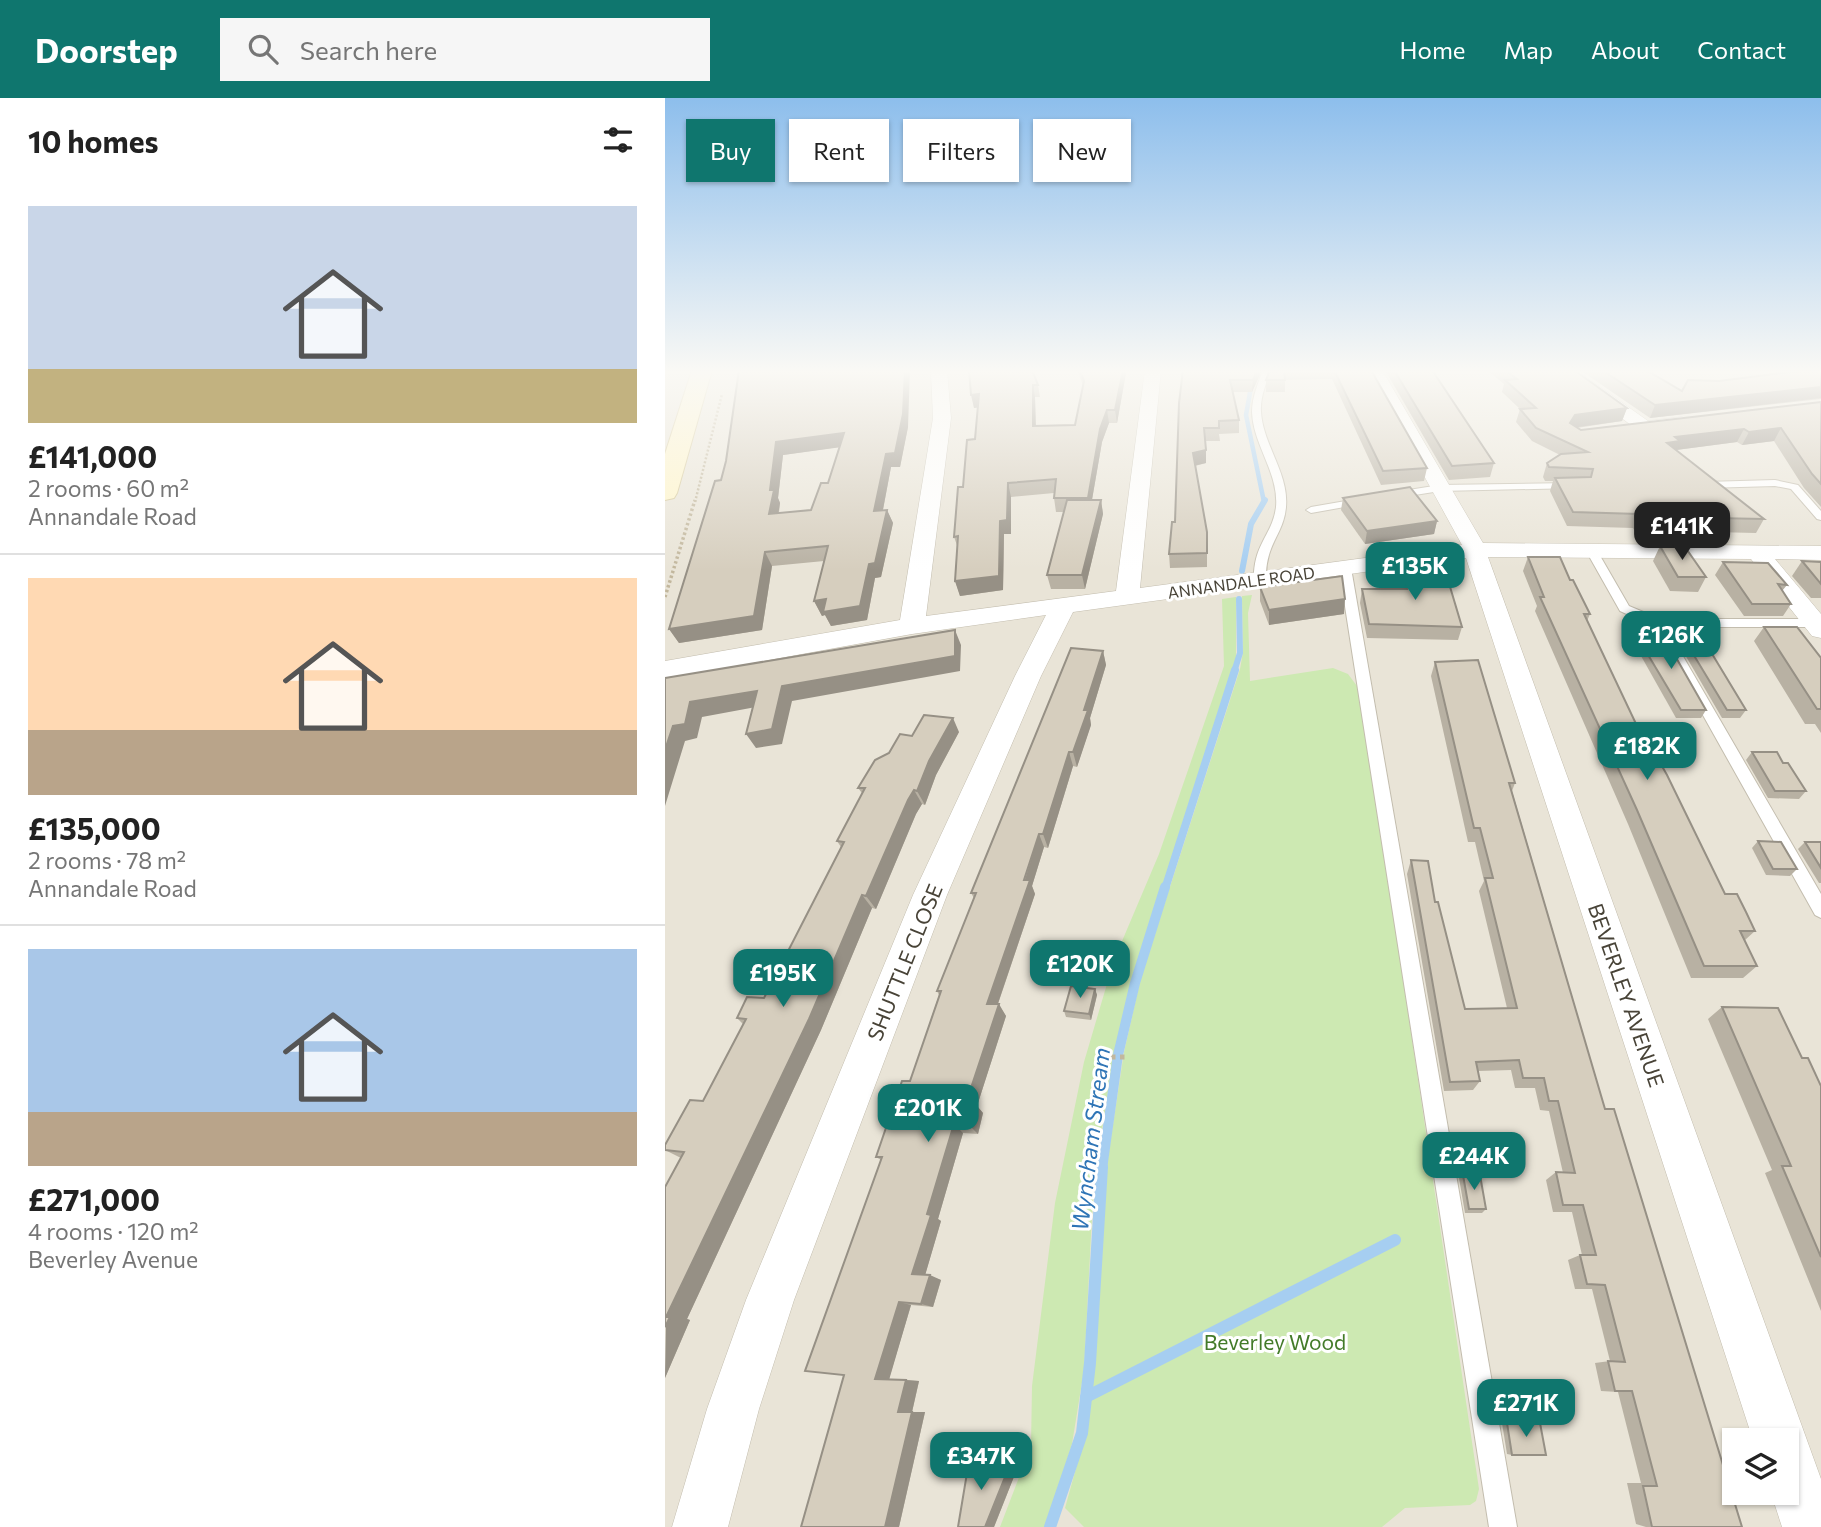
<!DOCTYPE html>
<html lang="en">
<head>
<meta charset="utf-8">
<style>
	:root { --surface:#fff; --page:#f6f6f6; --text:#222; --muted:#767676; --line:#e0e0e0; --accent:#0f766e }
	body { margin:0; font-family:Commissioner,sans-serif; background:var(--page); color:var(--text); height:100vh; display:flex; flex-direction:column; font-size:26px; white-space:nowrap }
	* { box-sizing:border-box; margin:0 }
	p { font-size:23px; color:var(--muted) }
	.icon { flex:none; width:38px; height:38px; fill:none; stroke:currentColor; stroke-width:2; stroke-linecap:round; stroke-linejoin:round }
	.map { position:relative; flex:1; overflow:hidden }
	.panel { display:flex; flex-direction:column; background:var(--surface); width:665px }
	.panel>* { flex:none }
	.banner { position:absolute; left:21px; top:21px; width:665px; height:63px; display:flex; gap:14px }
	.tools { position:absolute; left:1057px; top:1330px; display:grid; gap:14px }
	.tools a { display:grid; place-items:center; width:77px; height:77px; border-radius:0px; background:var(--surface); box-shadow:0 2px 5px #0004; font-size:35px }
	.price { position:absolute; translate:-50% -60px; padding:0 16px; border-radius:14px; background:var(--accent); color:#fff; font-size:23px; line-height:46px; filter:drop-shadow(0 2px 4px #0008) }
	.price::after { content:''; position:absolute; left:50%; top:42px; width:21px; height:16px; margin-left:-10px; background:inherit; clip-path:polygon(0 0,100% 0,50% 100%) }
	.price.selected { background:#222; color:#fff }
	ul { padding:0; list-style:none }
	li { display:grid; align-content:center; gap:14px; height:371px; padding:0 28px }
	li+li { border-top:2px solid var(--line) }
	li span { display:grid; place-items:center; height:217px; border-radius:0px; color:#555 }
	li>.icon { margin-inline-start:auto }
	span .icon { width:126px; height:126px; fill:#fffc; stroke-width:1 }
	li b { font-size:30px }
	h2 { display:flex; justify-content:space-between; align-items:center; height:84px; padding:0 28px; font-size:30px }
	.tag { padding:0 24px; border-radius:0px; background:var(--surface); box-shadow:0 2px 5px #0004; font-size:24px; line-height:63px }
	.tag.selected { background:var(--accent); color:#fff }
	header { display:flex; align-items:center; gap:42px; box-sizing:border-box; height:98px; padding:0 35px; background:var(--accent); color:#fff }
	header strong { font-size:33px }
	nav { display:flex; gap:38px; margin-inline-start:auto; font-size:24px }
	.search { width:490px; height:63px; background:var(--page); display:flex; align-items:center; gap:18px; box-sizing:border-box; padding:0 24px; border-radius:0px; color:var(--muted); font-size:26px }
	main { display:flex; flex:1; min-height:0 }
	.map>svg:first-child { display:block }
	.residential { fill:#e9e4d7; fill-rule:evenodd }
	.green { fill:#cde9b2 }
	.lines { fill:none; stroke-linecap:round; stroke-linejoin:round }
	.stream-far4 { stroke:#a6cef1; stroke-width:4.5 }
	.stream-far3 { stroke:#a6cef1; stroke-width:6 }
	.stream-far2 { stroke:#a6cef1; stroke-width:8 }
	.stream-far1 { stroke:#a6cef1; stroke-width:10 }
	.stream { stroke:#a6cef1; stroke-width:12 }
	.lane-casing { stroke:#c3bdae; stroke-width:2 }
	.street-casing { stroke:#c3bdae; stroke-width:1 }
	.secondary-casing { stroke:#d5c899; stroke-width:2 }
	.path-far2 { stroke:#c2b79d; stroke-width:2.5; stroke-dasharray:2 2; stroke-linecap:butt }
	.path-far1 { stroke:#c2b79d; stroke-width:3.5; stroke-dasharray:2.5 2.5; stroke-linecap:butt }
	.path { stroke:#c2b79d; stroke-width:5; stroke-dasharray:4.5 4.5; stroke-linecap:butt }
	.lane { fill:#fff; fill-rule:evenodd }
	.street { fill:#fff; fill-rule:evenodd }
	.secondary { fill:#fff5c9; fill-rule:evenodd }
	.wall { fill:#b8b1a3; fill-rule:evenodd }
	.shaded-wall { fill:#969085 }
	.building { fill:#d6cebe; stroke:#969085; stroke-width:2; fill-rule:evenodd }
	.labels { text-anchor:middle; dominant-baseline:central; stroke-width:6; stroke-linejoin:round; paint-order:stroke }
	.far-street-label { font-size:16px; fill:#484337; stroke:#fff }
	.near-street-label { font-size:21px; fill:#484337; stroke:#fff }
	.near-park-label { font-size:21px; fill:#437b29; stroke:#fff }
	.near-water-label { font-size:23px; font-style:italic; fill:#2f75b6; stroke:#fff }
</style>
</head>
<body>
<header>
<strong>Doorstep</strong>
<div class="search"><svg class="icon" aria-label="search" viewBox="0 0 24 24"><circle cx="10" cy="10" r="6"/><path d="M15 15l6 6"/></svg>Search here</div>
<nav><a>Home</a><a>Map</a><a>About</a><a>Contact</a></nav>
</header>
<main>
<section class="panel">
<h2>10 homes<svg class="icon" aria-label="filters" viewBox="0 0 24 24"><path d="M4 7h16M4 17h16"/><circle cx="9" cy="7" r="2"/><circle cx="15" cy="17" r="2"/></svg></h2>
<ul>
<li><span style="background:linear-gradient(#c9d6e8 75%,#c2b280 0)"><svg class="icon" aria-label="home" viewBox="0 0 24 24"><path d="M3 11l9-7 9 7M6 9v11h12V9"/></svg></span><div><b>£141,000</b><p>2 rooms · 60 m²</p><p>Annandale Road</p></div></li>
<li><span style="background:linear-gradient(#ffd9b3 70%,#b9a48a 0)"><svg class="icon" aria-label="home" viewBox="0 0 24 24"><path d="M3 11l9-7 9 7M6 9v11h12V9"/></svg></span><div><b>£135,000</b><p>2 rooms · 78 m²</p><p>Annandale Road</p></div></li>
<li><span style="background:linear-gradient(#a9c7e8 75%,#b9a48a 0)"><svg class="icon" aria-label="home" viewBox="0 0 24 24"><path d="M3 11l9-7 9 7M6 9v11h12V9"/></svg></span><div><b>£271,000</b><p>4 rooms · 120 m²</p><p>Beverley Avenue</p></div></li>
</ul>
</section>
<div class="map">
<svg width="1156" height="1429" viewBox="0 0 1156 1429">
	<rect width="100%" height="100%" fill="#f5f2e9"/>
	<path class="residential" d="M0,272H1156V1429H0ZM1069,1342H1122V1395H1069Z"/>
	<g class="green">
		<polygon points="587,497 583,515 585,583 668,570 683,576 695,592 814,1391 811,1403 805,1407 740,1410 717,1429 419,1429 400,1410 421,1334 429,1270 436,1106 459,954 476,879 575,571 578,554 577,498"/>
		<polygon points="571,499 571,568 466,890 449,957 429,1081 419,1272 407,1346 381,1429 335,1429 366,1348 367,1288 390,1105 419,964 449,862 494,756 559,568 557,501"/>
	</g>
	<g class="lines">
		<polyline class="stream-far4" points="589,272 581,317 599,404"/>
		<g class="stream-far3">
			<polyline points="577,473 586,426 600,402"/>
			<polyline points="569,574 575,555 574,501"/>
		</g>
		<polyline class="stream-far2" points="500,791 570,572"/>
		<polyline class="stream-far1" points="437,1071 453,957 470,885 500,789"/>
		<g class="stream">
			<polyline points="421,1299 730,1142"/>
			<polyline points="385,1429 417,1335 425,1265 437,1069"/>
		</g>
		<g class="lane-casing">
			<g id="lane">
				<path d="M598,272H606C601,286 595,299 596,314C598,347 624,375 621,409C619,436 600,446 601,481L595,485L589,481C588,446 608,436 611,409C614,375 588,347 587,314C587,299 593,286 598,272Z"/>
				<polygon points="1110,382 1133,387 1156,413 1156,422 1152,421 1126,391 1110,388 1040,390 1035,387 1040,384"/>
				<polygon points="907,385 911,386 911,390 775,393 731,400 726,397 731,394 775,387"/>
				<polygon points="698,400 703,403 702,405 646,415 641,412 646,409"/>
				<polygon points="922,449 930,449 964,508 995,521 1156,521 1156,529 1001,529 1156,796 1156,820 1150,817 988,528 955,513 920,451"/>
				<polygon points="680,467 686,470 852,1429 824,1429 674,470"/>
			</g>
		</g>
		<g class="street-casing">
			<g id="street">
				<polygon points="266,272 282,272 286,320 261,518 451,493 480,272 496,272 475,490 797,447 701,272 717,272 818,445 1156,448 1156,462 1110,461 1156,516 1156,540 1147,538 1086,461 823,459 1156,1381 1156,1429 1117,1429 1106,1395 1122,1395 1122,1342 1088,1342 801,460 408,514 376,578 282,797 129,1202 94,1311 63,1429 7,1429 42,1311 81,1202 248,797 350,578 381,517 247,536 0,581 0,563 235,522 268,320"/>
				<polygon points="893,272 911,272 983,323 1017,319 1026,324 1017,329 974,333"/>
			</g>
		</g>
		<g class="secondary-casing">
			<polygon id="secondary" points="27,272 47,272 12,395 9,400 0,402 0,356"/>
		</g>
		<polyline class="path-far2" points="30,404 57,296"/>
		<polyline class="path-far1" points="0,499 30,402"/>
		<polyline class="path" points="446,959 461,959"/>
		<use href="#lane" class="lane"/>
		<use href="#street" class="street"/>
		<use href="#secondary" class="secondary"/>
	</g>
	<g class="wall">
		<polygon points="304,272 373,287 375,299 370,299 371,328 410,327 418,287 412,272 461,272 461,275 452,325 444,325 437,344 427,402 436,402 438,416 420,491 386,491 382,477 399,414 391,414 389,400 389,395 346,399 346,436 339,436 338,492 295,498 290,483 293,450 289,439 298,389 310,341 313,309 309,310"/>
		<polygon points="517,272 597,272 587,294 567,294 574,322 574,335 554,336 555,343 540,343 541,365 530,368 542,434 542,469 505,470 504,456 510,424"/>
		<polygon points="605,272 706,272 762,370 759,383 716,387 667,281 620,282 620,294 601,294 601,282"/>
		<polygon points="720,272 767,272 829,365 825,379 784,382"/>
		<polygon points="822,272 909,272 962,310 957,323 912,330 916,332 1156,304 1156,409 1139,390 1109,343 1077,347 1072,344 1011,352 1099,421 1091,435 1006,433 1000,444 977,444 968,430 902,428 885,393 888,383 880,383 878,379 882,365 895,357 867,343 851,324 855,311 837,294 839,286"/>
		<polygon points="915,272 981,272 1017,293 1054,283 1117,275 1111,272 1156,272 1156,301 985,320"/>
		<path d="M243,329L235,369H226L218,412H222L228,425L216,479L210,480L202,522L166,528L160,517L157,518L149,503L159,463L107,468L97,532L14,545L4,531L56,382L61,363ZM174,349L163,385L146,412L114,415L115,405L113,400L118,357Z"/>
		<polygon points="678,400 772,423 769,436 700,446 676,412"/>
		<polygon points="995,448 1041,479 1033,494 1005,493 988,463"/>
		<polygon points="863,459 905,482 925,516 922,523 981,647 1060,796 1090,833 1080,842 1092,868 1078,880 1026,880 963,726 870,513 872,508 858,473"/>
		<polygon points="1137,463 1156,464 1156,500 1146,500 1127,478"/>
		<polygon points="1058,464 1122,487 1117,493 1126,506 1118,518 1079,518 1050,477"/>
		<polygon points="742,472 797,529 793,542 702,540 695,505 697,491 737,491"/>
		<polygon points="595,489 679,516 604,527 595,503"/>
		<polygon points="1099,529 1156,560 1156,635 1150,626 1140,626 1089,543"/>
		<polygon points="970,535 1041,612 1036,620 1011,620 967,542"/>
		<polygon points="1016,536 1081,612 1075,620 1057,620 1012,543"/>
		<polygon points="438,553 441,567 425,620 426,627 412,669 408,668 383,750 379,749 367,788 370,796 333,906 341,918 312,1008 318,1015 313,1036 298,1035 273,1121 276,1123 260,1177 276,1182 268,1209 246,1207 224,1281 254,1283 247,1314 260,1314 234,1429 136,1429 179,1277 216,1062 211,1059 245,983 274,897 272,893 309,800 306,795"/>
		<polygon points="770,564 850,685 847,693 940,1011 1077,1429 981,1429 971,1426 962,1385 976,1385 953,1294 936,1293 930,1265 945,1263 927,1191 910,1191 903,1162 915,1157 917,1157 907,1114 888,1114 881,1082 891,1074 898,1075 884,1013 875,1012 870,990 850,990 846,972 813,973 815,983 808,992 779,993 742,776 746,762 770,804 800,911 842,910 814,793 819,783 810,744 803,744 766,578"/>
		<polygon points="294,634 271,677 260,707 257,706 251,716 211,811 207,810 156,932 22,1221 25,1222 0,1280 16,1060 0,1052 0,1047 38,1003 78,926 72,920 99,900 176,749 172,743 197,695 193,690 224,655 247,638"/>
		<polygon points="1087,654 1141,693 1134,701 1103,700 1081,662"/>
		<polygon points="1093,743 1132,771 1125,778 1101,777 1087,750"/>
		<polygon points="1140,744 1156,744 1156,785 1154,785 1133,751"/>
		<polygon points="430,891 432,897 426,922 401,919 399,913"/>
		<polygon points="1057,909 1137,960 1156,988 1156,1213 1100,1075 1107,1072 1043,921"/>
		<polygon points="798,1077 821,1111 817,1115 800,1115 794,1080"/>
		<polygon points="837,1325 875,1325 847,1357 842,1356"/>
		<polygon points="315,1361 356,1361 329,1429 293,1429 304,1363"/>
	</g>
	<g class="shaded-wall">
		<polygon points="240,272 245,272 243,329 235,369 226,369 215,427 209,413"/>
		<polygon points="458,272 461,272 461,275 452,325 450,312"/>
		<polygon points="592,272 597,272 587,294 588,282"/>
		<polygon points="368,287 370,299 371,341 368,328"/>
		<polygon points="1156,289 1156,300 985,320 990,307"/>
		<polygon points="314,296 317,309 309,310 306,297"/>
		<polygon points="962,310 957,323 906,330 905,325 910,317"/>
		<polygon points="442,312 444,325 437,344 425,413 423,400 435,331"/>
		<polygon points="1116,330 1109,343 1077,347 1084,334"/>
		<polygon points="1079,331 1072,344 1011,352 1002,345 1010,339"/>
		<polygon points="179,335 184,348 118,357 113,400 115,405 111,430 104,416 105,392 111,344"/>
		<polygon points="541,352 541,365 528,368 528,355"/>
		<polygon points="343,385 346,399 346,436 339,436 338,492 295,498 290,483"/>
		<polygon points="436,402 438,416 420,491 417,477"/>
		<polygon points="222,412 228,425 216,479 210,480 202,522 166,528 160,517 157,518 149,503 204,466"/>
		<polygon points="772,423 769,436 700,446 702,433"/>
		<polygon points="100,454 107,468 97,532 14,545 4,531"/>
		<polygon points="680,501 679,516 604,527 604,512"/>
		<polygon points="290,532 296,547 295,573 127,603 117,646 91,650 81,636 117,588"/>
		<polygon points="438,553 441,567 425,620 426,627 412,669 408,654 419,612"/>
		<polygon points="92,593 102,607 37,619 32,640 20,643 0,708 0,652 8,628 25,604"/>
		<polygon points="288,620 294,634 271,677 260,707 252,693 264,663"/>
		<polygon points="404,654 408,668 383,750 378,736"/>
		<polygon points="249,692 257,706 251,716 211,811 201,798 243,702"/>
		<polygon points="374,736 379,749 367,788 370,796 329,917 322,906"/>
		<polygon points="197,797 207,810 156,932 22,1221 25,1222 0,1280 1,1219"/>
		<polygon points="430,891 432,897 426,922 424,916"/>
		<polygon points="334,906 341,918 312,1008 318,1015 313,1036 304,1027 301,1005"/>
		<polygon points="289,1026 298,1035 273,1121 276,1123 259,1181 247,1176 262,1116"/>
		<polygon points="265,1177 276,1182 268,1209 256,1206"/>
		<polygon points="234,1204 246,1207 224,1282 210,1281"/>
		<polygon points="241,1282 254,1283 247,1314 233,1314"/>
		<polygon points="247,1314 260,1314 234,1429 220,1429"/>
		<polygon points="356,1361 329,1429 320,1429 346,1364"/>
	</g>
	<g class="building">
		<path d="M74,272H240L238,316L230,355L221,356L209,413L222,412L210,465L204,466L195,508L158,514L161,501L149,503L163,448L100,454L89,518L4,531L50,383L56,382L61,363ZM179,335L163,385H156L146,412L104,416L109,392H105L111,344Z"/>
		<polygon points="304,272 367,272 373,287 368,287 368,328 410,327 419,283 415,272 458,272 450,312 442,312 435,331 423,400 389,400 391,381 343,385 342,422 335,423 334,478 290,483 293,438 289,439 293,389 298,389 302,342 310,341 314,296 306,297"/>
		<polygon points="518,272 592,272 588,282 565,282 574,322 554,323 554,330 539,330 541,352 528,355 542,434 542,455 504,456 507,424 510,424 514,305"/>
		<polygon points="605,272 619,272 620,282 601,282"/>
		<polygon points="669,272 706,272 762,370 718,373"/>
		<polygon points="729,272 767,272 829,365 787,368"/>
		<polygon points="840,272 909,272 962,310 910,317 905,325 916,332 1156,304 1156,386 1147,376 1116,330 1084,334 1079,331 1010,339 1015,343 1002,345 1099,421 1000,419 1007,430 983,430 974,416 908,414 890,380 926,379 928,371 884,369 882,365 896,356 923,354 871,330 855,311 871,310 840,282 852,281"/>
		<polygon points="937,272 981,272 1017,293 1023,282 1054,283 1141,272 1156,272 1156,289 990,307"/>
		<polygon points="745,389 772,423 702,433 678,400"/>
		<polygon points="402,402 436,402 417,477 382,477"/>
		<polygon points="995,448 1020,449 1041,479 1013,479"/>
		<polygon points="863,459 895,459 905,482 908,482 925,516 919,516 981,647 985,647 1002,677 1060,796 1072,796 1081,814 1090,833 1075,833 1092,868 1039,868 972,712 875,499 879,499"/>
		<polygon points="1137,463 1156,464 1156,486"/>
		<polygon points="1058,464 1103,465 1122,487 1113,486 1126,506 1087,506"/>
		<polygon points="742,472 780,472 797,529 704,526 697,491 742,491 739,482 744,482"/>
		<polygon points="677,478 680,501 604,512 595,489"/>
		<polygon points="1099,529 1132,529 1156,560 1156,611 1152,611"/>
		<polygon points="290,532 290,558 117,588 107,631 81,636 92,593 25,604 20,626 8,628 0,652 0,580"/>
		<polygon points="970,535 997,535 1041,612 1016,612"/>
		<polygon points="1016,536 1035,536 1081,612 1062,612"/>
		<polygon points="406,550 438,553 419,612 423,612 408,654 404,654 378,736 374,736 359,782 365,782 322,906 334,906 301,1005 310,1005 304,1027 289,1026 262,1116 266,1117 247,1176 265,1177 256,1206 234,1204 210,1281 241,1282 233,1314 247,1314 220,1429 136,1429 179,1277 140,1273 217,1059 211,1059 237,983 245,983 276,893 272,893 311,795 306,795"/>
		<polygon points="813,562 850,685 844,685 940,1011 949,1011 1077,1429 987,1429 978,1388 992,1388 967,1293 950,1293 943,1263 960,1264 940,1187 922,1186 915,1157 931,1157 918,1107 898,1107 891,1074 910,1075 893,1003 884,1003 879,980 858,980 854,962 811,964 815,983 785,984 746,762 763,763 770,804 773,804 800,911 852,910 820,780 828,780 815,730 809,730 770,564"/>
		<polygon points="259,617 288,620 264,663 252,693 249,692 243,702 201,798 197,797 144,921 1,1219 5,1219 0,1229 0,1089 19,1054 0,1052 0,1047 25,1002 38,1003 81,921 72,920 82,899 99,900 179,744 172,743 200,690 193,690 210,662 224,655 235,636 247,638"/>
		<polygon points="1087,654 1112,654 1118,665 1123,665 1141,693 1110,693"/>
		<polygon points="1093,743 1116,744 1132,771 1108,771"/>
		<polygon points="1140,744 1156,744 1156,770"/>
		<polygon points="406,888 430,891 424,916 399,913"/>
		<polygon points="1057,909 1113,910 1137,960 1143,960 1156,988 1156,1159 1117,1068 1126,1068"/>
		<polygon points="798,1077 815,1077 821,1111 804,1111"/>
		<polygon points="842,1325 875,1325 881,1357 847,1357"/>
		<polygon points="304,1363 346,1364 320,1429 293,1429"/>
	</g>
	<linearGradient id="sky" x2="0" y2="1"><stop stop-color="#8dbeec"/><stop offset="0.58" stop-color="#faf9f5"/><stop offset="1" stop-color="#faf9f5" stop-opacity="0"/></linearGradient>
	<rect width="1156" height="472" fill="url(#sky)"/>
	<g class="labels">
		<g class="far-street-label">
			<text transform="translate(576 484) rotate(-8)">ANNANDALE ROAD</text>
		</g>
		<g class="near-street-label">
			<text transform="translate(239 864) rotate(-68)">SHUTTLE CLOSE</text>
			<text transform="translate(962 897) rotate(71)">BEVERLEY AVENUE</text>
		</g>
		<g class="near-park-label">
			<text x="610" y="1243">Beverley Wood</text>
		</g>
		<g class="near-water-label">
			<text transform="translate(425 1041) rotate(-83)">Wyncham Stream</text>
		</g>
	</g>
</svg>
<div class="tools">
<a><svg class="icon" aria-label="layers" viewBox="0 0 24 24"><path d="M12 4l9 5-9 5-9-5zM3 14l9 5 9-5"/></svg></a>
</div>
<b class="price selected" style="left:1017px;top:464px">£141K</b>
<b class="price" style="left:750px;top:504px">£135K</b>
<b class="price" style="left:1006px;top:573px">£126K</b>
<b class="price" style="left:982px;top:684px">£182K</b>
<b class="price" style="left:415px;top:902px">£120K</b>
<b class="price" style="left:118px;top:911px">£195K</b>
<b class="price" style="left:263px;top:1046px">£201K</b>
<b class="price" style="left:809px;top:1094px">£244K</b>
<b class="price" style="left:861px;top:1341px">£271K</b>
<b class="price" style="left:316px;top:1394px">£347K</b>
<div class="banner">
<a class="tag selected">Buy</a>
<a class="tag">Rent</a>
<a class="tag">Filters</a>
<a class="tag">New</a>
</div>
</div>
</main>
</body>
</html>
